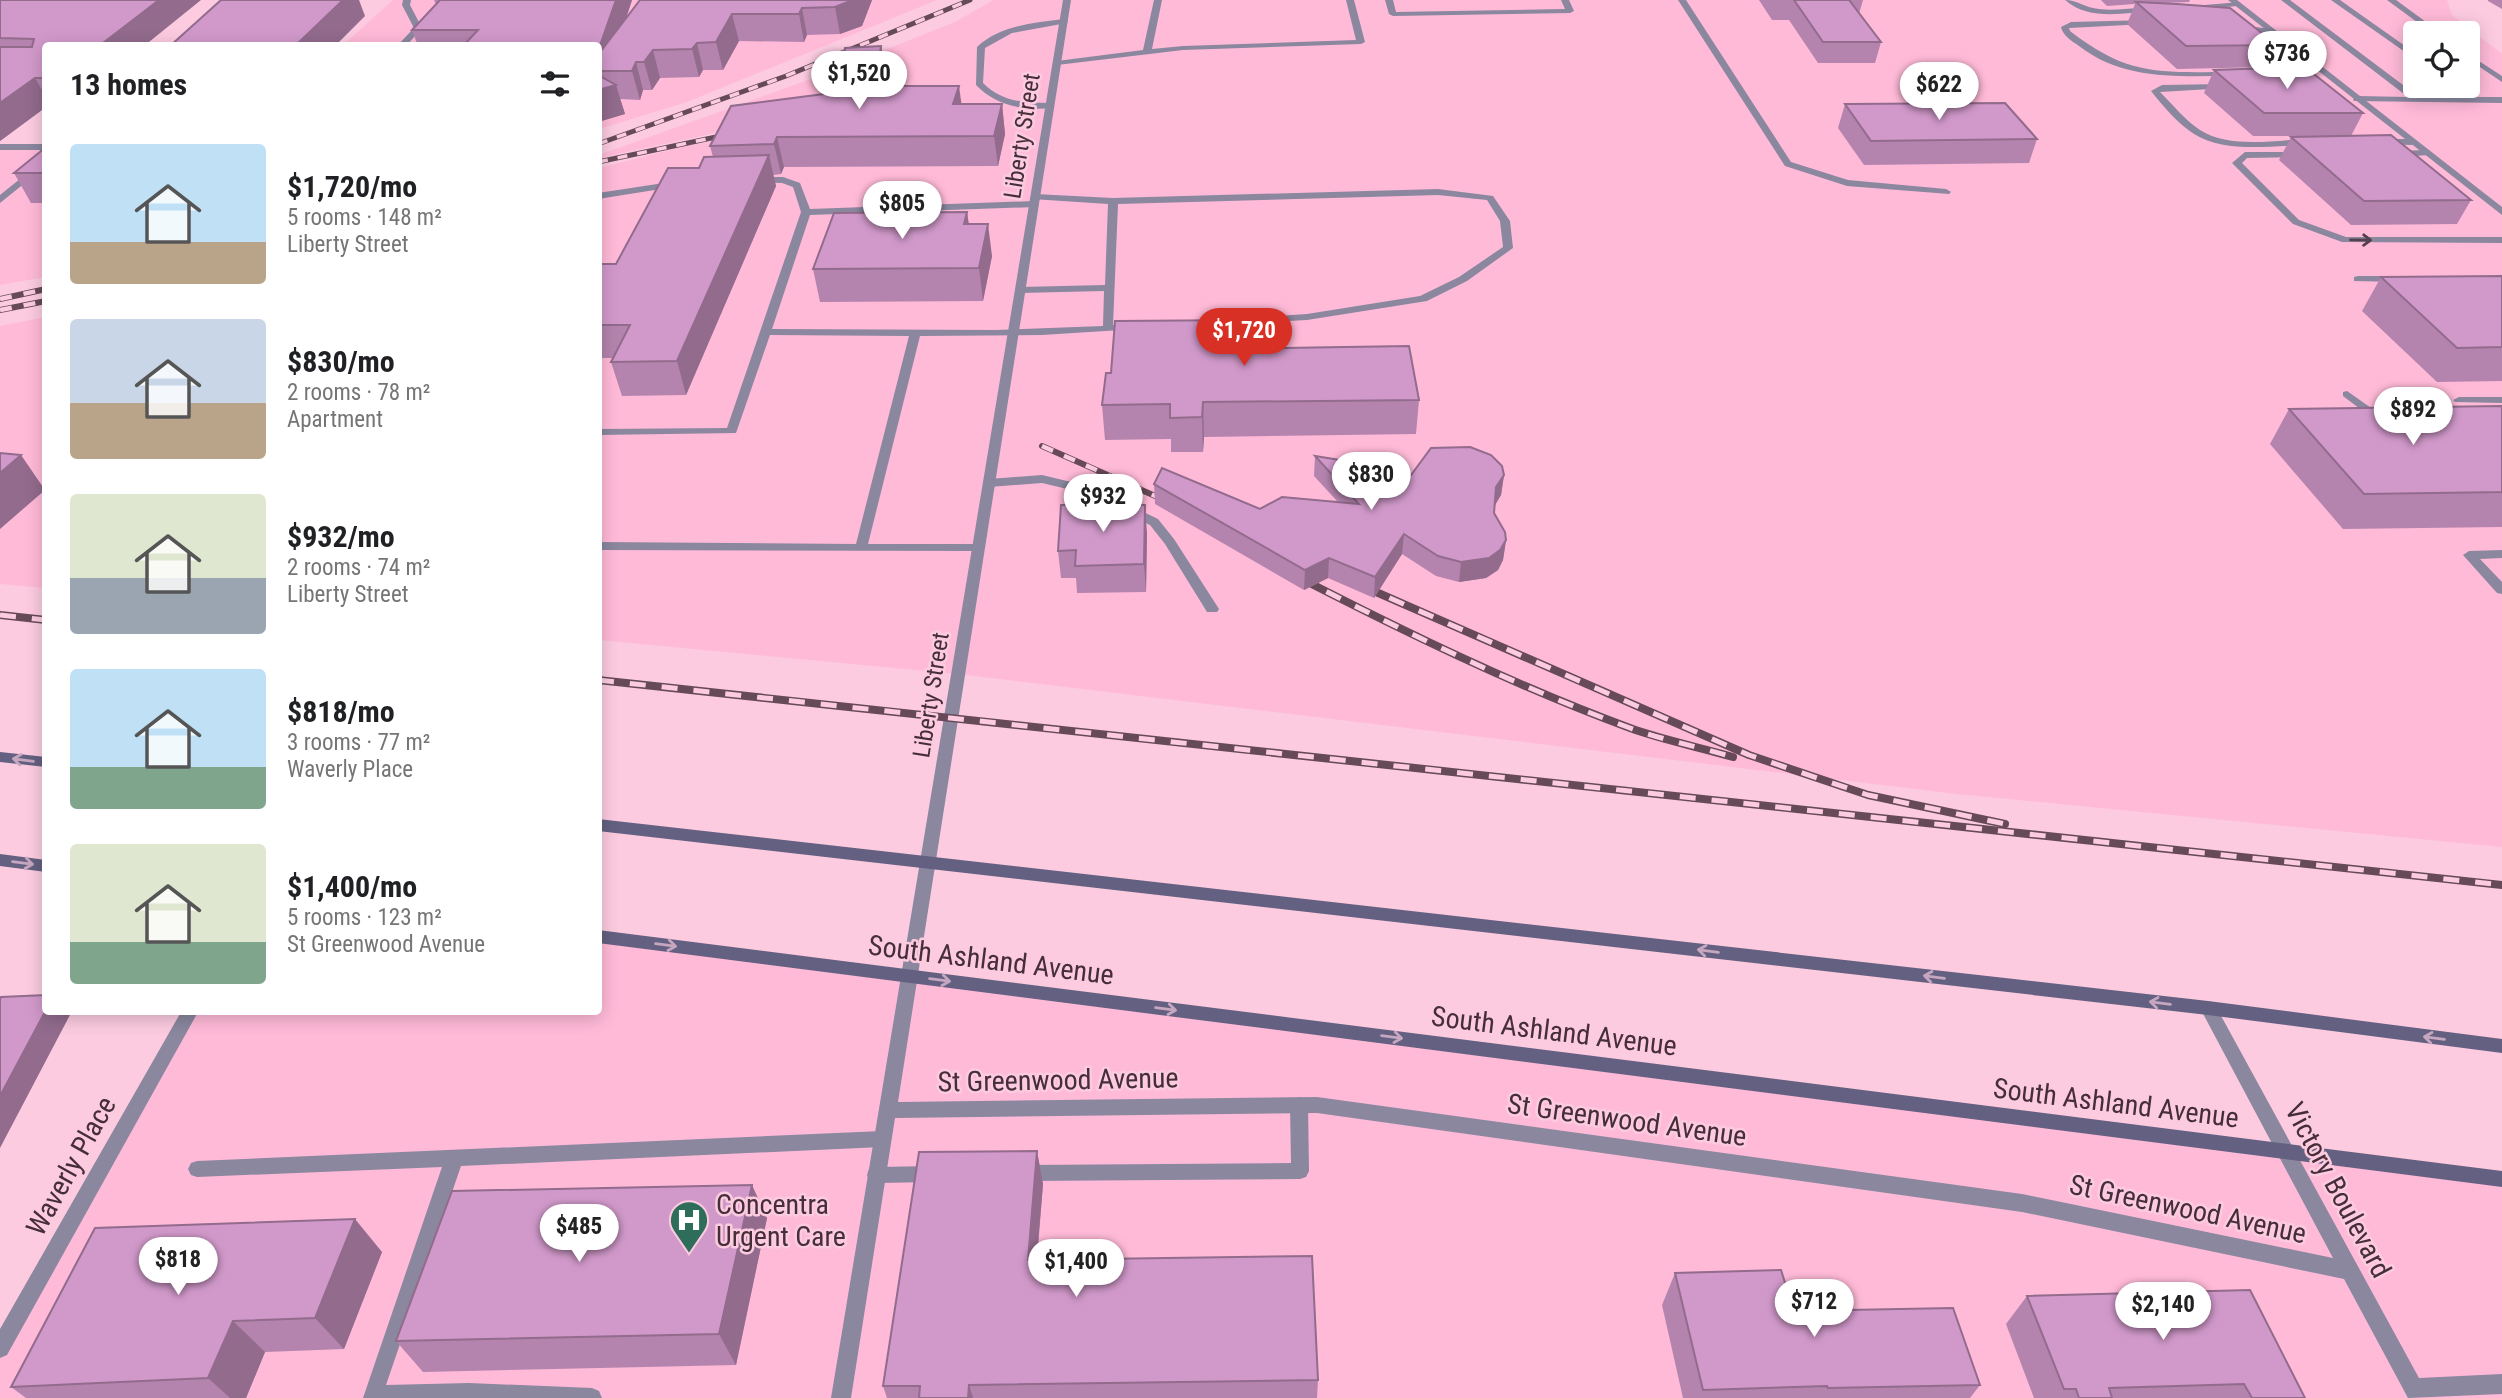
<!DOCTYPE html>
<html lang="en">
<head>
<meta charset="utf-8">
<style>
	:root { --surface:#fff; --page:#f2f2f2; --text:#202124; --muted:#757577; --accent:#d93025 }
	body { margin:0; font-family:"Roboto Condensed",sans-serif; background:var(--page); color:var(--text); height:100vh; display:flex; flex-direction:column; font-size:26px; white-space:nowrap }
	* { box-sizing:border-box; margin:0 }
	p { font-size:23px; color:var(--muted) }
	.icon { flex:none; width:38px; height:38px; fill:none; stroke:currentColor; stroke-width:2; stroke-linecap:round; stroke-linejoin:round }
	.map { position:relative; flex:1; overflow:hidden }
	.sheet { position:absolute; left:42px; top:42px; width:560px; height:973px; display:flex; flex-direction:column; background:var(--surface); border-radius:7px; box-shadow:0 4px 18px #0003 }
	.sheet>* { flex:none }
	.buttons { position:absolute; left:2403px; top:21px; display:grid; gap:14px }
	.buttons a { display:grid; place-items:center; width:77px; height:77px; border-radius:7px; background:var(--surface); box-shadow:0 4px 18px #0003; font-size:35px }
	.price { position:absolute; translate:-50% -60px; padding:0 16px; border-radius:24px; background:#fff; color:#222; font-size:23px; line-height:46px; filter:drop-shadow(0 2px 4px #0008) }
	.price::after { content:''; position:absolute; left:50%; top:42px; width:21px; height:16px; margin-left:-10px; background:inherit; clip-path:polygon(0 0,100% 0,50% 100%) }
	.price.current { background:var(--accent); color:#fff }
	ul { padding:0; list-style:none }
	li { display:flex; align-items:center; gap:21px; height:175px; padding:0 28px }
	li span { display:grid; place-items:center; flex:none; width:196px; height:140px; border-radius:7px; color:#555 }
	li>.icon { margin-inline-start:auto }
	span .icon { width:84px; height:84px; fill:#fffc; stroke-width:1 }
	li b { font-size:30px }
	h2 { display:flex; justify-content:space-between; align-items:center; height:84px; padding:0 28px; font-size:30px }
	.map>svg:first-child { display:block }
	.built { fill:#ffbad8; fill-rule:evenodd }
	.lines { fill:none; stroke-linecap:round; stroke-linejoin:round }
	.service { fill:#8a879f; fill-rule:evenodd }
	.minor { fill:#8a879f; fill-rule:evenodd }
	.secondary { fill:#646081; fill-rule:evenodd }
	.rail-far2-casing { stroke:#674a57; stroke-width:5 }
	.rail-far1-casing { stroke:#674a57; stroke-width:6 }
	.rail-casing { stroke:#674a57; stroke-width:8 }
	.rail-far2 { stroke:#fccbe0; stroke-width:3.5; stroke-dasharray:10; stroke-linecap:butt }
	.rail-far1 { stroke:#fccbe0; stroke-width:4.5; stroke-dasharray:12; stroke-linecap:butt }
	.rail { stroke:#fccbe0; stroke-width:5; stroke-dasharray:16; stroke-linecap:butt }
	.wall { fill:#b484ae }
	.shaded-wall { fill:#926b8d }
	.building { fill:#d199ca; stroke:#926b8d; stroke-width:2 }
	.oneway { stroke:#54404d }
	.oneway2 { stroke:#c7a6bf }
	.labels { text-anchor:middle; dominant-baseline:central; stroke-width:5; stroke-linejoin:round; paint-order:stroke }
	.street-label { font-size:24px; fill:#462e39; stroke:#fccbe0 }
	.near-street-label { font-size:28px; fill:#462e39; stroke:#fccbe0 }
	.near-poi-label { font-size:28px; fill:#462e39; stroke:#fccbe0; text-anchor:start }
</style>
</head>
<body>
<div class="map">
<svg width="2502" height="1398" viewBox="0 0 2502 1398">
	<rect width="100%" height="100%" fill="#fccbe0"/>
	<g class="built">
		<polygon points="393,0 937,0 687,102 599,129 598,46 342,46"/>
		<path d="M994,0H2447L2452,15L2502,54V847L1957,794L958,674L599,640V168L682,147L757,133L776,120L599,158V155L822,75L955,22ZM2415,33H2468V86H2415Z"/>
		<polygon points="0,147 46,147 45,277 0,285"/>
		<polygon points="45,317 45,588 0,584 0,326"/>
		<polygon points="599,936 2502,1179 2502,1398 0,1398 0,1348 190,1012 598,1012"/>
	</g>
	<g class="lines">
		<g class="service">
			<polygon points="403,0 411,0 410,5 422,28 406,46 397,46 414,28 402,5"/>
			<polygon points="1154,0 1162,0 1152,49 1183,46 1356,40 1346,0 1354,0 1365,42 1361,44 1183,50 1057,65 1053,63 1057,61 1143,50"/>
			<polygon points="1385,0 1393,0 1396,12 1565,9 1561,0 1569,0 1574,11 1570,13 1393,16 1389,14"/>
			<polygon points="1678,0 1686,0 1791,162 1848,180 1946,189 1951,192 1949,194 1847,186 1785,166"/>
			<path d="M2065,0C2077,0 2086,8 2099,9C2116,11 2134,8 2152,7L2156,9L2152,11C2123,13 2089,21 2065,0Z"/>
			<polygon points="2281,0 2290,0 2419,97 2502,97 2502,103 2354,101 2353,99 2357,96 2408,97"/>
			<polygon points="2331,0 2340,0 2415,53 2415,59"/>
			<polygon points="2387,0 2396,0 2441,33 2432,33"/>
			<polygon points="2240,2 2240,6 2237,6 2193,10 2189,8 2193,6"/>
			<path d="M1064,19L1068,21L1067,23L1012,33L985,48L983,83C1002,102 1024,103 1050,103L1054,106L1053,108C1024,111 996,106 976,85L977,47C1000,25 1034,23 1064,19Z"/>
			<path d="M2149,20L2150,22L2146,24L2069,28L2070,31C2129,77 2160,72 2231,72L2235,74L2231,76C2178,76 2124,81 2079,46C2072,41 2063,36 2061,27L2071,22Z"/>
			<polygon points="2239,25 2271,29 2275,31 2271,33 2236,29 2236,25"/>
			<polygon points="2468,54 2502,76 2502,82 2468,59"/>
			<path d="M2225,84H2228V88L2160,92C2173,105 2185,120 2200,130C2230,149 2274,140 2308,139L2312,142L2308,145C2272,145 2226,154 2194,134C2177,123 2163,106 2151,91L2162,85Z"/>
			<polygon points="2380,139 2412,139 2416,142 2412,145 2377,144 2376,142"/>
			<rect x="0" y="144" width="46" height="6"/>
			<polygon points="2427,150 2430,151 2430,155 2396,157 2392,154 2396,151"/>
			<polygon points="2245,152 2302,152 2303,154 2299,157 2247,158 2242,163 2299,220 2346,237 2502,237 2502,243 2342,242 2293,224 2232,163"/>
			<polygon points="756,177 783,177 800,183 810,209 1034,201 1039,204 1034,207 810,215 772,329 996,330 1103,326 1104,291 1020,293 1015,290 1020,287 1105,285 1108,204 1032,199 1030,197 1035,194 1113,198 1438,189 1493,196 1510,221 1513,248 1467,281 1427,301 1307,320 1234,324 1230,323 1230,319 1307,314 1420,296 1459,277 1503,247 1500,221 1487,200 1438,195 1118,204 1113,325 1133,324 1138,327 1137,329 1042,335 920,336 868,544 978,544 982,545 984,548 982,551 598,550 598,542 856,544 909,336 770,335 736,433 598,435 598,429 727,428 801,212 793,187 782,183 753,182 751,180"/>
			<polygon points="677,181 680,182 680,186 598,199 598,193"/>
			<polygon points="2358,276 2399,276 2404,279 2399,282 2354,281 2354,277"/>
			<polygon points="2347,391 2384,417 2384,421 2376,421 2343,396 2343,392"/>
			<polygon points="2459,397 2502,397 2502,403 2455,402 2453,400"/>
			<polygon points="1042,475 1092,487 1158,519 1174,539 1219,609 1217,612 1207,612 1165,544 1150,525 1084,493 1042,483 989,487 983,483 989,479"/>
			<polygon points="2502,550 2502,558 2480,559 2502,582 2502,594 2497,593 2463,555 2469,551"/>
			<polygon points="1299,1097 1305,1099 1308,1105 1309,1171 1306,1177 1300,1179 1025,1181 1018,1179 1016,1173 1018,1167 1025,1165 1291,1163 1290,1105 1293,1099"/>
			<polygon points="882,1131 888,1133 891,1139 888,1145 882,1147 461,1166 386,1385 469,1383 592,1388 599,1391 602,1398 363,1398 442,1167 197,1177 191,1175 188,1169 191,1163 197,1161"/>
			<polygon points="935,1166 942,1168 944,1174 942,1180 935,1182 876,1183 869,1181 867,1175 869,1169 876,1167"/>
		</g>
		<g class="minor">
			<polygon points="1063,0 1071,0 898,1102 1317,1097 2022,1194 2333,1258 2200,1008 2202,1003 2208,1001 2214,1003 2419,1378 2502,1374 2502,1394 2408,1398 2344,1279 2022,1212 1317,1113 895,1118 851,1398 831,1398"/>
			<polygon points="2228,0 2237,0 2502,207 2502,215"/>
			<polygon points="46,158 46,166 0,203 0,195"/>
			<polygon points="181,1012 198,1012 7,1355 0,1358 0,1329"/>
		</g>
		<g class="secondary">
			<polygon points="0,752 46,757 46,767 0,762"/>
			<polygon points="598,819 2208,1001 2502,1039 2502,1053 2208,1015 598,831"/>
			<polygon points="0,854 46,860 46,872 0,866"/>
			<polygon points="598,930 2502,1171 2502,1187 598,943"/>
		</g>
		<g class="rail-far2-casing">
			<g id="rail-far2">
				<polyline points="598,144 786,76 970,0"/>
				<polyline points="598,162 735,133"/>
			</g>
		</g>
		<g class="rail-far1-casing">
			<g id="rail-far1">
				<polyline points="0,299 46,289"/>
				<polyline points="0,310 46,301"/>
				<polyline points="1042,446 1171,503"/>
			</g>
		</g>
		<g class="rail-casing">
			<g id="rail">
				<path d="M1298,577C1405,632 1516,686 1630,728C1663,740 1699,747 1733,757"/>
				<polyline points="1360,585 1749,755 1868,795 2005,824"/>
				<polyline points="0,615 46,620"/>
				<polyline points="598,680 2502,885"/>
			</g>
		</g>
		<use href="#rail-far2" class="rail-far2"/>
		<use href="#rail-far1" class="rail-far1"/>
		<use href="#rail" class="rail"/>
	</g>
	<g class="wall">
		<polygon points="0,0 46,46 46,107 0,141"/>
		<polygon points="434,0 632,0 626,18 640,0 872,0 862,26 840,34 807,35 804,42 739,41 723,70 703,70 699,77 660,78 652,90 643,90 640,100 620,99 625,114 598,122 598,46 418,46 412,30 436,4"/>
		<polygon points="1759,0 1863,0 1859,14 1881,42 1875,63 1818,63 1789,20 1772,20"/>
		<polygon points="2101,0 2190,0 2189,2 2161,3 2277,45 2267,67 2177,69 2127,24 2135,4 2107,6"/>
		<polygon points="2488,0 2502,0 2502,9 2488,1"/>
		<polygon points="2214,70 2363,113 2351,136 2471,200 2457,224 2351,225 2279,160 2291,137 2304,136 2253,136 2204,93"/>
		<polygon points="886,74 885,86 962,104 1002,104 1005,134 998,166 784,167 781,174 773,175 776,186 686,395 622,396 611,362 613,358 598,358 598,269 616,264 699,168 713,157 710,146 839,92"/>
		<polygon points="1845,104 2037,139 2029,163 1864,165 1838,128"/>
		<polygon points="46,147 46,203 31,203 14,173"/>
		<polygon points="967,212 969,224 992,256 983,301 820,302 813,269"/>
		<polygon points="2502,276 2502,381 2437,382 2362,311 2381,277"/>
		<polygon points="1254,333 1282,348 1419,400 1416,434 1204,437 1203,452 1171,452 1171,439 1105,440 1102,405 1111,373"/>
		<polygon points="2502,406 2502,527 2343,529 2270,444 2289,409"/>
		<polygon points="1315,456 1411,475 1504,475 1501,495 1494,505 1494,513 1506,540 1503,560 1498,570 1486,578 1459,582 1436,576 1402,554 1374,598 1328,578 1304,590 1155,504 1154,484 1260,509 1338,502 1314,476"/>
		<polygon points="1147,533 1146,592 1077,593 1076,578 1061,578 1058,551"/>
		<polygon points="1037,1151 1043,1184 1037,1260 1318,1380 1317,1398 887,1398 883,1386"/>
		<polygon points="767,1218 736,1365 423,1372 396,1341"/>
		<polygon points="382,1252 344,1349 265,1352 246,1398 26,1398 11,1387"/>
		<polygon points="1675,1273 1794,1311 1980,1385 1970,1398 1683,1398 1662,1305"/>
		<polygon points="2027,1296 2305,1398 2034,1398 2006,1324"/>
	</g>
	<g class="shaded-wall">
		<polygon points="159,0 201,0 144,46 99,46"/>
		<polygon points="343,0 359,0 365,16 335,46 295,46"/>
		<polygon points="616,0 632,0 609,71 598,67 598,51"/>
		<polygon points="853,0 872,0 862,26 840,34 835,7"/>
		<polygon points="802,8 807,35 804,42 799,14"/>
		<polygon points="732,14 739,41 723,70 716,42"/>
		<polygon points="697,43 703,70 699,77 692,49"/>
		<polygon points="881,46 886,74 881,116 876,86"/>
		<polygon points="653,50 660,78 652,90 644,62"/>
		<polygon points="636,62 643,90 640,100 632,71"/>
		<polygon points="35,78 46,97 46,107 0,141 0,103"/>
		<polygon points="616,85 625,114 598,122 598,90"/>
		<polygon points="959,86 963,115 953,104"/>
		<polygon points="1002,104 1005,134 998,166 994,136"/>
		<polygon points="777,137 784,167 781,174 774,144"/>
		<polygon points="769,155 776,186 686,395 677,361"/>
		<polygon points="967,212 971,244 964,224"/>
		<polygon points="988,224 992,256 983,301 979,268"/>
		<polygon points="1203,402 1204,437 1203,452 1202,417"/>
		<polygon points="21,455 45,490 0,529 0,473"/>
		<polygon points="1504,475 1501,495 1494,507 1496,487"/>
		<polygon points="1145,505 1147,533 1146,592 1144,564"/>
		<polygon points="1404,534 1402,554 1374,598 1375,577"/>
		<polygon points="1506,540 1503,560 1498,570 1486,578 1459,582 1461,562"/>
		<polygon points="1329,558 1328,578 1304,590 1305,570"/>
		<polygon points="46,1010 46,1012 69,1012 71,1013 0,1148 0,1096"/>
		<polygon points="1037,1151 1043,1184 1034,1292 1028,1260"/>
		<polygon points="752,1185 767,1218 736,1365 719,1334"/>
		<polygon points="355,1219 382,1252 344,1349 315,1318"/>
		<polygon points="233,1321 265,1352 246,1398 230,1398 208,1378"/>
		<polygon points="969,1385 973,1398 968,1398"/>
	</g>
	<g class="building">
		<polygon points="0,0 159,0 99,46 46,46 46,78 35,78 0,103 0,47 32,47 34,39 0,38"/>
		<polygon points="221,0 343,0 295,46 170,46"/>
		<polygon points="440,0 616,0 598,51 598,46 463,46 478,30 412,30"/>
		<polygon points="640,0 853,0 835,7 802,8 799,14 732,14 716,42 697,43 692,49 653,50 644,62 636,62 632,71 598,71 598,55"/>
		<polygon points="1794,0 1849,0 1881,42 1823,42"/>
		<polygon points="2136,2 2177,4 2230,8 2277,45 2186,46"/>
		<polygon points="881,46 876,86 959,86 953,104 1002,104 994,136 777,137 774,144 710,146 731,106 839,92 845,48"/>
		<polygon points="2305,67 2363,113 2264,113 2214,70"/>
		<polygon points="598,75 616,85 598,90"/>
		<polygon points="2005,103 2037,139 1871,141 1845,104"/>
		<polygon points="2391,135 2471,200 2364,201 2291,137"/>
		<polygon points="46,147 46,173 14,173"/>
		<polygon points="769,155 677,361 611,362 630,325 598,325 598,269 601,264 616,264 668,168 699,168 704,157"/>
		<polygon points="967,212 964,224 988,224 979,268 813,269 834,213"/>
		<polygon points="2502,276 2502,347 2457,348 2381,277"/>
		<polygon points="1253,320 1254,333 1281,333 1282,348 1409,346 1419,400 1203,402 1202,417 1170,418 1170,404 1102,405 1106,373 1111,373 1115,321"/>
		<polygon points="2502,406 2502,492 2364,494 2289,409"/>
		<polygon points="1470,447 1491,455 1502,466 1504,475 1496,487 1494,513 1505,532 1506,540 1500,550 1489,558 1461,562 1438,556 1404,534 1375,577 1329,558 1305,570 1154,484 1162,468 1260,509 1282,497 1359,504 1315,456 1383,467 1411,475 1431,448"/>
		<polygon points="0,453 21,455 0,473"/>
		<polygon points="1061,505 1145,505 1144,564 1075,566 1076,550 1058,551"/>
		<polygon points="46,995 46,1010 0,1096 0,999 1,997"/>
		<polygon points="1037,1151 1028,1260 1312,1256 1318,1380 969,1385 968,1398 919,1398 920,1386 883,1386 919,1152"/>
		<polygon points="752,1185 719,1334 396,1341 452,1191"/>
		<polygon points="355,1219 315,1318 233,1321 208,1378 11,1387 95,1228"/>
		<polygon points="1781,1270 1794,1311 1953,1308 1980,1385 1828,1388 1827,1386 1703,1390 1675,1273"/>
		<polygon points="2250,1290 2305,1398 2252,1398 2244,1384 2109,1388 2112,1398 2079,1398 2076,1389 2064,1389 2027,1296"/>
	</g>
	<defs><path id="oneway-shaft" d="M-6 0H5M1.5-3L5.5 0L1.5 3" fill="none" stroke-width="1.6" stroke-linecap="round" stroke-linejoin="round" transform="scale(1.75)"/></defs>
	<use class="oneway" href="#oneway-shaft" transform="translate(2361 240) rotate(1)"/>
	<g class="oneway2">
		<use href="#oneway-shaft" transform="translate(23 760) rotate(-173)"/>
		<use href="#oneway-shaft" transform="translate(23 863) rotate(7)"/>
		<use href="#oneway-shaft" transform="translate(666 945) rotate(7)"/>
		<use href="#oneway-shaft" transform="translate(1708 951) rotate(-173)"/>
		<use href="#oneway-shaft" transform="translate(1934 977) rotate(-173)"/>
		<use href="#oneway-shaft" transform="translate(940 980) rotate(7)"/>
		<use href="#oneway-shaft" transform="translate(2160 1003) rotate(-173)"/>
		<use href="#oneway-shaft" transform="translate(1166 1009) rotate(7)"/>
		<use href="#oneway-shaft" transform="translate(1392 1037) rotate(7)"/>
		<use href="#oneway-shaft" transform="translate(2434 1038) rotate(-173)"/>
	</g>
	<defs>
		<g id="hospital-pin" transform="scale(2.0125)"><path d="M0 17L-7.5 6A9.5 9.5 0 1 1 7.5 6Z" fill="#2e6d5a" stroke="#fccbe0"/><path d="M-5-5h3v3.5h4V-5h3V5h-3V1.5h-4V5h-3Z" fill="#fff"/></g>
	</defs>
	<g fill-rule="evenodd">
		<use href="#hospital-pin" x="689" y="1220"/>
	</g>
	<g class="labels">
		<g class="street-label">
			<text transform="translate(1022 136) rotate(-81)">Liberty Street</text>
			<text transform="translate(931 695) rotate(-81)">Liberty Street</text>
		</g>
		<g class="near-street-label">
			<text transform="translate(991 960) rotate(7)">South Ashland Avenue</text>
			<text transform="translate(1554 1031) rotate(7)">South Ashland Avenue</text>
			<text transform="translate(1058 1080) rotate(-1)">St Greenwood Avenue</text>
			<text transform="translate(2116 1103) rotate(7)">South Ashland Avenue</text>
			<text transform="translate(1627 1120) rotate(8)">St Greenwood Avenue</text>
			<text transform="translate(71 1166) rotate(-61)">Waverly Place</text>
			<text transform="translate(2338 1190) rotate(62)">Victory Boulevard</text>
			<text transform="translate(2188 1209) rotate(12)">St Greenwood Avenue</text>
		</g>
		<g class="near-poi-label">
			<text x="716" y="1204">Concentra<tspan x="716" dy="32">Urgent Care</tspan></text>
		</g>
	</g>
</svg>
<div class="buttons">
<a><svg class="icon" aria-label="locate" viewBox="0 0 24 24"><circle cx="12" cy="12" r="6"/><path d="M12 2v4M12 18v4M2 12h4M18 12h4"/></svg></a>
</div>
<b class="price" style="left:2287px;top:91px">$736</b>
<b class="price" style="left:859px;top:111px">$1,520</b>
<b class="price" style="left:1939px;top:122px">$622</b>
<b class="price" style="left:902px;top:241px">$805</b>
<b class="price current" style="left:1244px;top:368px">$1,720</b>
<b class="price" style="left:2413px;top:447px">$892</b>
<b class="price" style="left:1371px;top:512px">$830</b>
<b class="price" style="left:1103px;top:534px">$932</b>
<b class="price" style="left:579px;top:1264px">$485</b>
<b class="price" style="left:178px;top:1297px">$818</b>
<b class="price" style="left:1076px;top:1299px">$1,400</b>
<b class="price" style="left:1814px;top:1339px">$712</b>
<b class="price" style="left:2163px;top:1342px">$2,140</b>
<section class="sheet">
<h2>13 homes<svg class="icon" aria-label="filters" viewBox="0 0 24 24"><path d="M4 7h16M4 17h16"/><circle cx="9" cy="7" r="2"/><circle cx="15" cy="17" r="2"/></svg></h2>
<ul>
<li><span style="background:linear-gradient(#bfe0f5 70%,#b9a48a 0)"><svg class="icon" aria-label="home" viewBox="0 0 24 24"><path d="M3 11l9-7 9 7M6 9v11h12V9"/></svg></span><div><b>$1,720/mo</b><p>5 rooms · 148 m²</p><p>Liberty Street</p></div></li>
<li><span style="background:linear-gradient(#c9d6e8 60%,#b9a48a 0)"><svg class="icon" aria-label="home" viewBox="0 0 24 24"><path d="M3 11l9-7 9 7M6 9v11h12V9"/></svg></span><div><b>$830/mo</b><p>2 rooms · 78 m²</p><p>Apartment</p></div></li>
<li><span style="background:linear-gradient(#dfe7d0 60%,#9aa5b1 0)"><svg class="icon" aria-label="home" viewBox="0 0 24 24"><path d="M3 11l9-7 9 7M6 9v11h12V9"/></svg></span><div><b>$932/mo</b><p>2 rooms · 74 m²</p><p>Liberty Street</p></div></li>
<li><span style="background:linear-gradient(#bfe0f5 70%,#7fa58c 0)"><svg class="icon" aria-label="home" viewBox="0 0 24 24"><path d="M3 11l9-7 9 7M6 9v11h12V9"/></svg></span><div><b>$818/mo</b><p>3 rooms · 77 m²</p><p>Waverly Place</p></div></li>
<li><span style="background:linear-gradient(#dfe7d0 70%,#7fa58c 0)"><svg class="icon" aria-label="home" viewBox="0 0 24 24"><path d="M3 11l9-7 9 7M6 9v11h12V9"/></svg></span><div><b>$1,400/mo</b><p>5 rooms · 123 m²</p><p>St Greenwood Avenue</p></div></li>
</ul>
</section>
</div>
</body>
</html>
